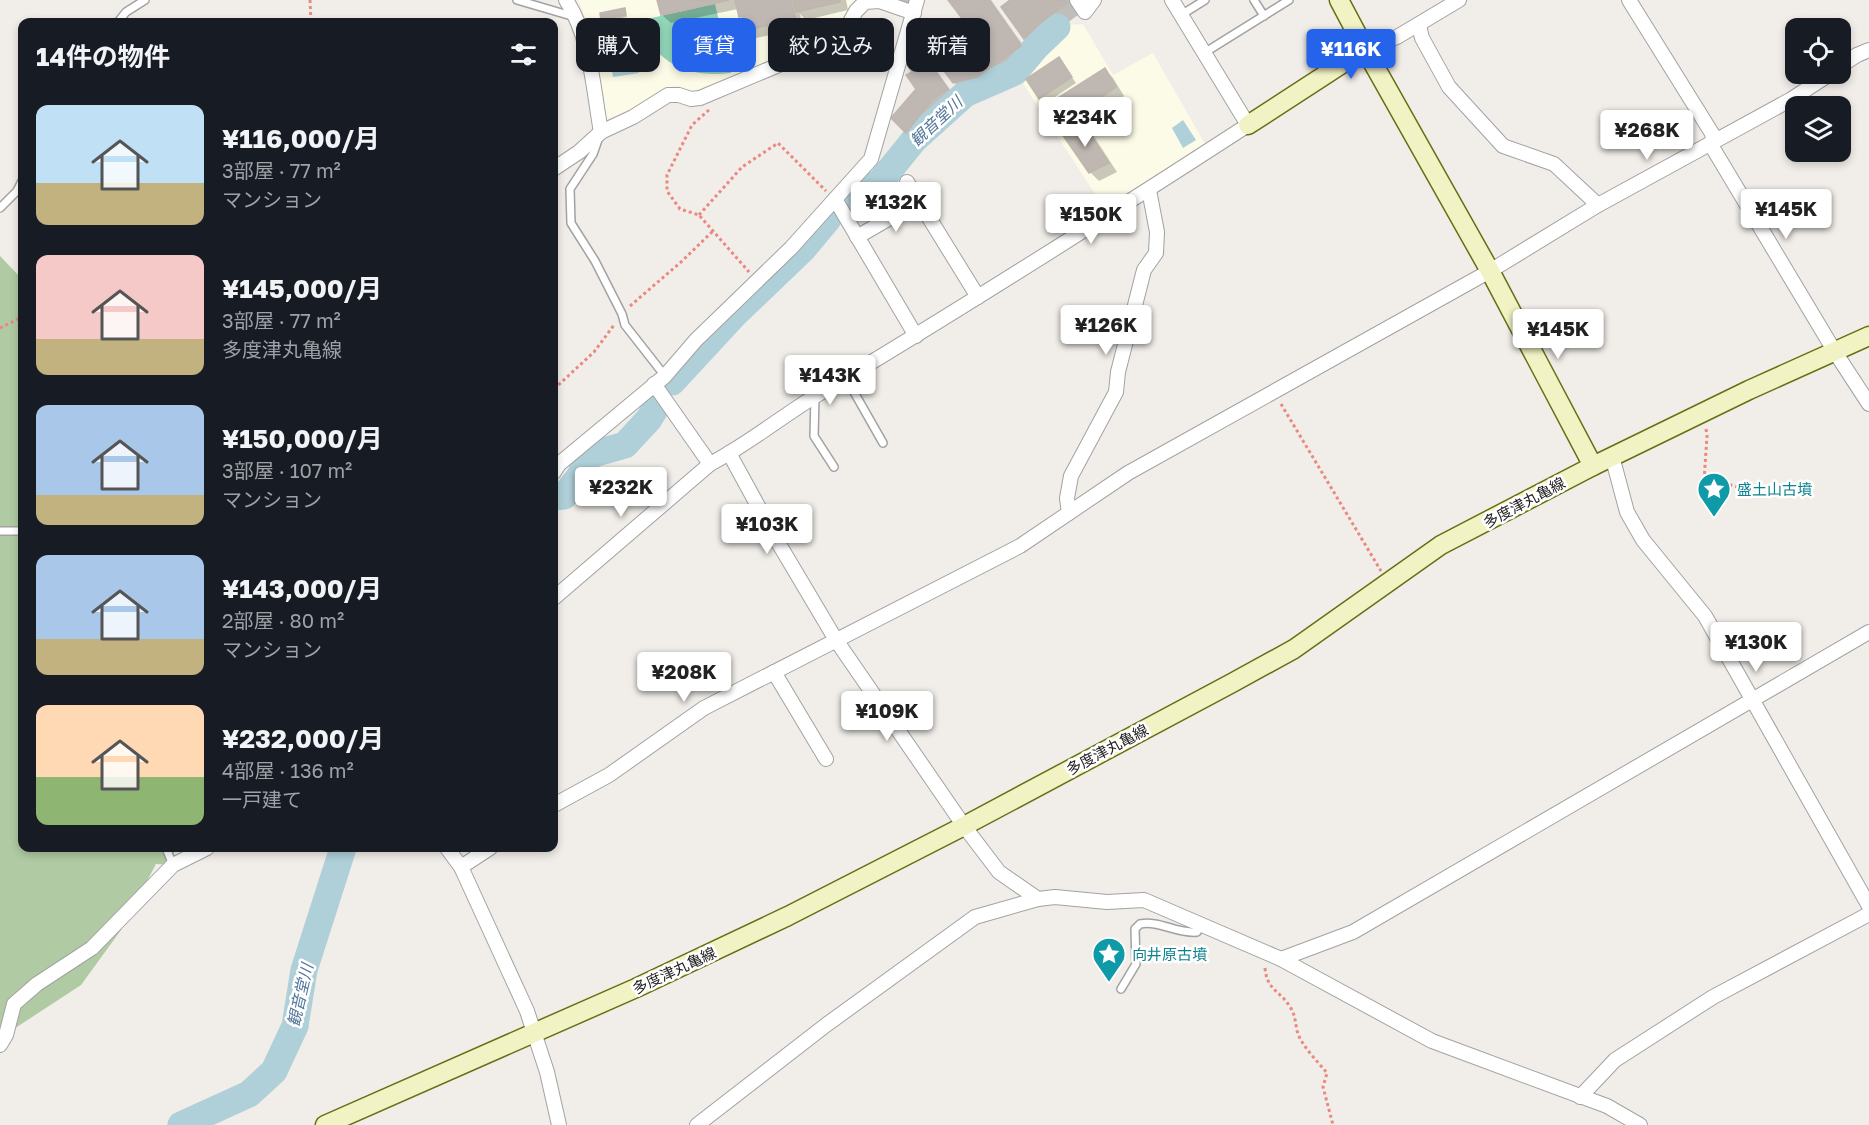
<!DOCTYPE html>
<html lang="ja">
<head>
<meta charset="utf-8">
<style>
	:root { --surface:#171b24; --page:#242831; --text:#f1f3f6; --muted:#9ea1a6; --accent:#2563eb }
	body { margin:0; font-family:"Golos Text","Noto Sans JP",sans-serif; background:var(--page); color:var(--text); height:100vh; display:flex; flex-direction:column; font-size:22px; white-space:nowrap }
	* { box-sizing:border-box; margin:0 }
	p { font-size:20px; color:var(--muted) }
	.icon { flex:none; width:33px; height:33px; fill:none; stroke:currentColor; stroke-width:2; stroke-linecap:round; stroke-linejoin:round }
	.map { position:relative; flex:1; overflow:hidden }
	.sheet { position:absolute; left:18px; top:18px; width:540px; height:834px; display:flex; flex-direction:column; background:var(--surface); border-radius:12px; box-shadow:0 3px 9px #0003 }
	.sheet>* { flex:none }
	.top-card { position:absolute; left:576px; top:18px; width:570px; height:54px; display:flex; gap:12px }
	.tools { position:absolute; left:1785px; top:18px; display:grid; gap:12px }
	.tools a { display:grid; place-items:center; width:66px; height:66px; border-radius:12px; background:var(--surface); box-shadow:0 3px 9px #0003; font-size:30px }
	.price { position:absolute; translate:-50% -51px; padding:0 14px; border-radius:6px; background:#fff; color:#222; font-size:20px; line-height:39px; filter:drop-shadow(0 2px 3px #0008) }
	.price::after { content:''; position:absolute; left:50%; top:36px; width:18px; height:14px; margin-left:-9px; background:inherit; clip-path:polygon(0 0,100% 0,50% 100%) }
	.price.current { background:var(--accent); color:#fff }
	ul { padding:0; list-style:none }
	li { display:flex; align-items:center; gap:18px; height:150px; padding:0 18px }
	li span { display:grid; place-items:center; flex:none; width:168px; height:120px; border-radius:12px; color:#555 }
	li>.icon { margin-inline-start:auto }
	span .icon { width:72px; height:72px; fill:#fffc; stroke-width:1 }
	li b { font-size:26px }
	h2 { display:flex; justify-content:space-between; align-items:center; height:72px; padding:0 18px; font-size:26px }
	.chip { padding:0 21px; border-radius:12px; background:var(--surface); box-shadow:0 3px 9px #0003; font-size:21px; line-height:54px }
	.chip.current { background:var(--accent); color:#fff }
	.map>svg:first-child { display:block }
	.education { fill:#fcfbe7 }
	.forest { fill:#b0cba3 }
	.pitch { fill:#91d6b9 }
	.water { fill:#afd0d9 }
	.shadow { fill:#0003 }
	.lines { fill:none; stroke-linecap:round; stroke-linejoin:round }
	.river { stroke:#afd0d9; stroke-width:27 }
	.building { fill:#beb7b2; stroke:#c1b5ad; stroke-width:1.5 }
	.lane-casing { stroke:#a2a2a2; stroke-width:10 }
	.street-casing { stroke:#a2a2a2; stroke-width:16 }
	.secondary-casing { stroke:#676f12; stroke-width:21 }
	.path { stroke:#eb8880; stroke-width:3; stroke-dasharray:3 3; stroke-linecap:butt }
	.lane { stroke:#fff; stroke-width:7 }
	.street { stroke:#fff; stroke-width:14 }
	.secondary { stroke:#f2f3c5; stroke-width:18 }
	.labels { text-anchor:middle; dominant-baseline:central; stroke-width:5; stroke-linejoin:round; paint-order:stroke }
	.culture-label { font-size:15px; fill:#0d838f; stroke:#fff; text-anchor:start }
	.street-label { font-size:15px; fill:#212121; stroke:#fff }
	.water-label { font-size:16px; font-style:italic; fill:#517698; stroke:#fff }
</style>
</head>
<body>
<div class="map">
<svg width="1869" height="1125" viewBox="0 0 1869 1125">
	<rect width="100%" height="100%" fill="#f1eee9"/>
	<g class="education">
		<polygon points="578,0 859,0 841,27 818,47 805,48 783,55 696,94 687,93 679,86 670,87 635,111 627,111 608,119 603,115 595,58 587,22"/>
		<polygon points="1083,24 1113,75 1153,53 1205,144 1105,209 1018,76 1069,25"/>
	</g>
	<polygon class="forest" points="0,256 22,279 22,848 174,848 173,865 156,864 121,930 81,985 0,1038"/>
	<path class="pitch" d="M715,4L731,73C685,78 656,63 638,21Z"/>
	<g class="water">
		<polygon points="630,18 639,73 613,77 604,22"/>
		<polygon points="1183,120 1196,140 1183,148 1172,128"/>
	</g>
	<g class="shadow">
		<polygon points="659,0 846,0 848,10 806,20 800,14 803,28 756,38 747,30 745,22 740,16 738,9 671,23 662,15"/>
		<polygon points="886,0 914,0 912,12"/>
		<polygon points="950,0 991,0 1032,58 989,88 966,94 954,82 970,35 966,21"/>
		<polygon points="1013,0 1069,0 1078,15 1051,35 1037,50 1026,38 1003,7"/>
		<polygon points="624,10 627,17 605,21 603,19"/>
		<polygon points="922,54 931,63 956,98 941,108 915,141 893,118 918,89 914,72"/>
		<polygon points="1059,59 1076,83 1046,103 1040,98"/>
		<polygon points="1105,69 1113,78 1124,96 1083,124 1091,132 1117,172 1099,181 1090,172 1067,133 1059,126"/>
	</g>
	<g class="lines">
		<g class="river">
			<polyline points="849,200 880,182 914,140 965,94 1015,72 1036,47 1057,27"/>
			<polyline points="672,382 734,315 803,249 828,219"/>
			<polyline points="554,497 564,496 580,476 585,462 593,454 625,445 649,419 658,404"/>
			<polyline points="181,1125 249,1094 274,1071 295,1026 304,970 343,848"/>
		</g>
	</g>
	<g class="building">
		<polygon points="657,0 729,0 661,15"/>
		<polygon points="735,0 791,0 796,20 746,30 743,16 739,17"/>
		<polygon points="793,0 840,0 840,2 796,12"/>
		<polygon points="948,0 989,0 1021,46 977,77 953,83 935,59 968,34 960,23 964,21"/>
		<polygon points="1010,0 1066,0 1067,3 1039,24 1024,39 1001,7"/>
		<polygon points="625,8 626,15 601,20 600,13"/>
		<polygon points="922,52 948,89 932,99 906,133 891,118 916,89 906,75 912,72 906,63"/>
		<polygon points="1059,57 1072,77 1039,99 1026,79"/>
		<polygon points="1105,68 1116,87 1058,127 1045,106"/>
		<polygon points="1082,122 1109,163 1089,173 1062,134"/>
	</g>
	<g class="lines">
		<g class="lane-casing">
			<g id="lane">
				<polyline points="517,0 575,17"/>
				<polyline points="1254,0 1264,16"/>
				<polyline points="1181,15 1205,0"/>
				<polyline points="118,22 126,12 145,0"/>
				<polyline points="1204,53 1289,0"/>
				<polyline points="599,137 593,154 570,189 571,223 595,261 622,314 625,325 665,376"/>
				<polyline points="0,208 17,191 22,181"/>
				<polyline points="846,378 883,443"/>
				<polyline points="815,397 814,436 834,467"/>
				<polyline points="0,531 22,531"/>
				<polyline points="166,848 173,865"/>
				<path d="M1121,989L1136,964L1135,929L1140,924C1159,920 1177,934 1197,932L1202,924"/>
			</g>
		</g>
		<g class="street-casing">
			<g id="street">
				<path d="M566,0C591,38 593,88 601,132"/>
				<polyline points="1077,0 1085,12 1094,0"/>
				<polyline points="1629,0 1713,135 1711,145 1835,352 1869,404"/>
				<polyline points="1419,25 1422,38 1449,87 1503,146 1554,164 1598,205"/>
				<polyline points="1365,49 1397,37 1459,0"/>
				<polyline points="1840,66 1857,55 1869,50"/>
				<polyline points="555,168 579,152 601,132 633,117 668,95 679,95 691,99 700,98 805,54 816,57 845,31 856,11 865,2 879,1 914,13"/>
				<polyline points="907,182 978,297"/>
				<polyline points="835,199 916,336"/>
				<polyline points="857,237 919,201"/>
				<polyline points="654,384 710,464"/>
				<polyline points="729,453 776,539 836,640 964,826 999,872 1038,899"/>
				<polyline points="1612,456 1627,512 1643,540 1705,616 1869,906"/>
				<polyline points="554,472 559,464 665,376 696,340 791,248 871,159 917,0"/>
				<polyline points="1069,513 1067,498 1071,476 1116,392 1118,372 1144,270 1156,253 1157,232 1149,190"/>
				<path d="M554,598L710,464C748,444 781,417 817,395C963,308 1106,217 1248,125L1172,0"/>
				<polyline points="774,672 826,759"/>
				<polyline points="554,805 609,775 704,708 1020,546 1128,473 1490,271 1598,205 1790,100 1830,74"/>
				<polyline points="447,848 461,867 527,1011 547,1072 559,1125"/>
				<polyline points="461,867 490,848"/>
				<polyline points="1281,959 1353,932 1869,632"/>
				<polyline points="0,1045 6,1035 14,1004 37,984 92,948 173,865 207,848"/>
				<polyline points="1580,1097 1615,1060 1713,997 1869,914"/>
				<polyline points="697,1125 826,1025 975,917 1038,899 1055,897 1107,902 1144,900 1281,959 1432,1041 1607,1106 1640,1125"/>
			</g>
		</g>
		<g class="secondary-casing">
			<g id="secondary">
				<polyline points="1365,49 1490,271 1593,466"/>
				<polyline points="1248,125 1365,49 1339,0"/>
				<polyline points="325,1125 636,988 788,916 964,826 1232,683 1294,649 1441,545 1593,466 1749,390 1869,336"/>
			</g>
		</g>
		<g class="path">
			<polyline points="310,0 311,22"/>
			<polyline points="709,110 692,125 667,175 667,191 680,209 699,215 749,272"/>
			<polyline points="699,215 742,167 778,143 826,191"/>
			<polyline points="630,306 681,262 713,231"/>
			<polyline points="0,328 22,317"/>
			<polyline points="554,389 594,352 614,325"/>
			<polyline points="1281,404 1381,571"/>
			<polyline points="1706,429 1707,436 1704,481 1715,481 1742,488"/>
			<path d="M1265,968C1267,991 1281,991 1290,1007C1296,1015 1295,1025 1298,1034C1303,1047 1318,1062 1327,1073L1323,1087L1333,1125"/>
		</g>
		<use href="#lane" class="lane"/>
		<use href="#street" class="street"/>
		<use href="#secondary" class="secondary"/>
	</g>
	<defs>
		<g id="sight-pin" transform="scale(1.725)"><path d="M0 17L-7.5 6A9.5 9.5 0 1 1 7.5 6Z" fill="#0f9aa8" stroke="#fff"/><path d="M0-6L1.8-2.2L6-1.7L2.9 1.2L3.7 5.4L0 3.3L-3.7 5.4L-2.9 1.2L-6-1.7L-1.8-2.2Z" fill="#fff"/></g>
	</defs>
	<g fill-rule="evenodd">
		<use href="#sight-pin" x="1714" y="489"/>
		<use href="#sight-pin" x="1109" y="954"/>
	</g>
	<g class="labels">
		<g class="culture-label">
			<text x="1737" y="489">盛土山古墳</text>
			<text x="1132" y="954">向井原古墳</text>
		</g>
		<g class="street-label">
			<text transform="translate(1524 502) rotate(-28)">多度津丸亀線</text>
			<text transform="translate(1107 749) rotate(-28)">多度津丸亀線</text>
			<text transform="translate(674 970) rotate(-25)">多度津丸亀線</text>
		</g>
		<g class="water-label">
			<text transform="translate(936 121) rotate(-43)">観音堂川</text>
			<text transform="translate(300 995) rotate(-77)">観音堂川</text>
		</g>
	</g>
</svg>
<div class="tools">
<a><svg class="icon" aria-label="locate" viewBox="0 0 24 24"><circle cx="12" cy="12" r="6"/><path d="M12 2v4M12 18v4M2 12h4M18 12h4"/></svg></a>
<a><svg class="icon" aria-label="layers" viewBox="0 0 24 24"><path d="M12 4l9 5-9 5-9-5zM3 14l9 5 9-5"/></svg></a>
</div>
<b class="price current" style="left:1351px;top:80px">¥116K</b>
<b class="price" style="left:1085px;top:148px">¥234K</b>
<b class="price" style="left:1647px;top:161px">¥268K</b>
<b class="price" style="left:896px;top:233px">¥132K</b>
<b class="price" style="left:1786px;top:240px">¥145K</b>
<b class="price" style="left:1091px;top:245px">¥150K</b>
<b class="price" style="left:1106px;top:356px">¥126K</b>
<b class="price" style="left:1558px;top:360px">¥145K</b>
<b class="price" style="left:830px;top:406px">¥143K</b>
<b class="price" style="left:621px;top:518px">¥232K</b>
<b class="price" style="left:767px;top:555px">¥103K</b>
<b class="price" style="left:1756px;top:673px">¥130K</b>
<b class="price" style="left:684px;top:703px">¥208K</b>
<b class="price" style="left:887px;top:742px">¥109K</b>
<div class="top-card">
<a class="chip">購入</a>
<a class="chip current">賃貸</a>
<a class="chip">絞り込み</a>
<a class="chip">新着</a>
</div>
<section class="sheet">
<h2>14件の物件<svg class="icon" aria-label="filters" viewBox="0 0 24 24"><path d="M4 7h16M4 17h16"/><circle cx="9" cy="7" r="2"/><circle cx="15" cy="17" r="2"/></svg></h2>
<ul>
<li><span style="background:linear-gradient(#bfe0f5 65%,#c2b280 0)"><svg class="icon" aria-label="home" viewBox="0 0 24 24"><path d="M3 11l9-7 9 7M6 9v11h12V9"/></svg></span><div><b>¥116,000/月</b><p>3部屋 · 77 m²</p><p>マンション</p></div></li>
<li><span style="background:linear-gradient(#f6c9c9 70%,#c2b280 0)"><svg class="icon" aria-label="home" viewBox="0 0 24 24"><path d="M3 11l9-7 9 7M6 9v11h12V9"/></svg></span><div><b>¥145,000/月</b><p>3部屋 · 77 m²</p><p>多度津丸亀線</p></div></li>
<li><span style="background:linear-gradient(#a9c7e8 75%,#c2b280 0)"><svg class="icon" aria-label="home" viewBox="0 0 24 24"><path d="M3 11l9-7 9 7M6 9v11h12V9"/></svg></span><div><b>¥150,000/月</b><p>3部屋 · 107 m²</p><p>マンション</p></div></li>
<li><span style="background:linear-gradient(#a9c7e8 70%,#c2b280 0)"><svg class="icon" aria-label="home" viewBox="0 0 24 24"><path d="M3 11l9-7 9 7M6 9v11h12V9"/></svg></span><div><b>¥143,000/月</b><p>2部屋 · 80 m²</p><p>マンション</p></div></li>
<li><span style="background:linear-gradient(#ffd9b3 60%,#8fb573 0)"><svg class="icon" aria-label="home" viewBox="0 0 24 24"><path d="M3 11l9-7 9 7M6 9v11h12V9"/></svg></span><div><b>¥232,000/月</b><p>4部屋 · 136 m²</p><p>一戸建て</p></div></li>
</ul>
</section>
</div>
</body>
</html>
